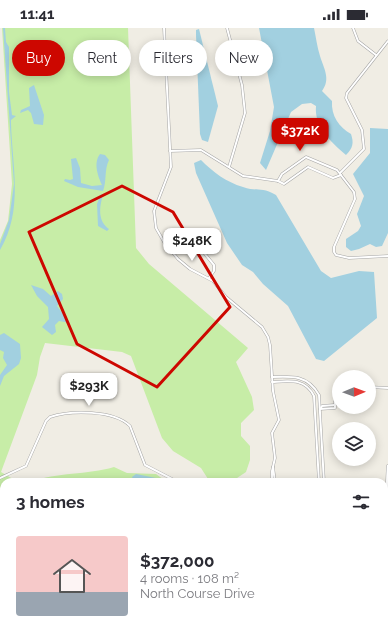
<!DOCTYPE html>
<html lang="en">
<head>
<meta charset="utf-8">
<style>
	:root { --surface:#fff; --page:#f2f2f3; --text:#2b2b33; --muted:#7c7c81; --line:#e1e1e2; --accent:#cd0700 }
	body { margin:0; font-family:Raleway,sans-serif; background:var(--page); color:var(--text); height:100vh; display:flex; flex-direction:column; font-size:15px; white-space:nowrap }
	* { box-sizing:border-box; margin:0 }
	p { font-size:13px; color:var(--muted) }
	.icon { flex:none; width:22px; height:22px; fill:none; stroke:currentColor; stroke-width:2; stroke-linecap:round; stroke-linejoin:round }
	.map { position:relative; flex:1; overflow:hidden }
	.side { position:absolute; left:0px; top:450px; width:388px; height:156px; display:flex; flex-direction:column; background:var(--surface); border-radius:12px 12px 0 0; box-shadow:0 2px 10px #0003 }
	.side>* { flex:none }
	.hud { position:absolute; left:12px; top:12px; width:364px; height:36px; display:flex; gap:8px }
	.needle { width:26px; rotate:89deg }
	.fabs { position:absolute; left:332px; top:342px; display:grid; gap:8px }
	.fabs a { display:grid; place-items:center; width:44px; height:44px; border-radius:50%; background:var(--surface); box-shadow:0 2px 10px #0003; font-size:20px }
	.price { position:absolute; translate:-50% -34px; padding:0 9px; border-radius:8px; background:#fff; color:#222; font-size:13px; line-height:26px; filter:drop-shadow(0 1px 2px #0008) }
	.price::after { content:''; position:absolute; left:50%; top:24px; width:12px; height:9px; margin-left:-6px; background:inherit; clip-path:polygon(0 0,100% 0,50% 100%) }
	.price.current { background:var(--accent); color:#fff }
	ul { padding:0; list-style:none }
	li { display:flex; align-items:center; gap:12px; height:100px; padding:0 16px }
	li+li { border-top:1px solid var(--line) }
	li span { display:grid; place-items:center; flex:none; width:112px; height:80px; border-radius:4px; color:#555 }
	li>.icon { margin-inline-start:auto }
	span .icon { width:48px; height:48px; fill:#fffc; stroke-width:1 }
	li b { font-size:17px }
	h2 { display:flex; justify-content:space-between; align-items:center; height:48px; padding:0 16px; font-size:17px }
	.pill { padding:0 14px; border-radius:18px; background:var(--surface); box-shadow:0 2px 10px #0003; font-size:14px; line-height:36px }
	.pill.current { background:var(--accent); color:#fff }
	.status { display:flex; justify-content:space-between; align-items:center; height:28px; padding:0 20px; background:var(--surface); direction:ltr }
	.status svg { height:11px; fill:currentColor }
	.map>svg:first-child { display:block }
	.grass { fill:#c7eda7 }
	.pitch { fill:#7ee4c0 }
	.parking { fill:#e7e7e7 }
	.water { fill:#a2d0e0 }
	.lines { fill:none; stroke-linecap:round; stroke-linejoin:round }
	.minor-casing { stroke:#a6a6a6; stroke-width:3 }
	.tertiary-casing { stroke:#a6a6a6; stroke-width:3.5 }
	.secondary-casing { stroke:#6a7b00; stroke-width:4 }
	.minor { stroke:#fff; stroke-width:2 }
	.tertiary { stroke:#fff; stroke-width:2.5 }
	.secondary { stroke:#f7fdb5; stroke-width:3 }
	.marked { fill:none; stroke:#cd0700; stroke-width:3; stroke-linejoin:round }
</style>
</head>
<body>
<div class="status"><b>11:41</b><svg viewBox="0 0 49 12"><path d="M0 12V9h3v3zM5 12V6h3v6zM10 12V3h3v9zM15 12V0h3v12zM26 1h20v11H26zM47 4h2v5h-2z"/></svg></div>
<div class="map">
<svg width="388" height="606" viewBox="0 0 388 606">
	<rect width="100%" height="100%" fill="#f0ede4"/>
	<g class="grass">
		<polygon points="2,0 128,0 136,220 149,236 248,320 236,334 252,369 254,382 241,395 241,408 250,418 250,432 246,444 237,450 224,453 208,451 201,440 173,423 162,410 131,328 122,324 45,315 40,329 37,347 1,444 18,454 4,454 4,478 0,479 0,212 8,193 12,156"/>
		<path d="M114,439L127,445L156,446L167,454H31C57,444 87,447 114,439Z"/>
	</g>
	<g class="pitch">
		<polygon points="39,602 78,602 82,606 39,606"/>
		<polygon points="105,602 155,602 160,606 99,606"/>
	</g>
	<polygon class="parking" points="177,602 277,602 278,606 199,606 185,603 180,606"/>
	<g class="water">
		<path d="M3,0H5L6,14L9,19V64L12,87L16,88L11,92V95C12,138 24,182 0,222V216L9,192L14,156Z"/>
		<path d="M259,0H314C316,9 317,19 320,28C324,41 331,51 322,63L332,73C331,88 339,99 351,106C354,115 353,120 346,127C331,114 314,99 316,78L311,75L302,76L291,84L266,142L260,135L270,103L274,79Z"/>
		<polygon points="199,1 218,78 208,114 202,112 200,106 196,7 196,2"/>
		<polygon points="34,57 44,87 43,97 34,96 31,85 28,82 20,85 21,82 30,78 29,60"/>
		<polygon points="370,100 388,101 388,205 382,218 376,219 370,216 359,221 351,223 346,219 346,211 358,203 361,198 357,186 364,168 353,146 370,125"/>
		<path d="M100,126L105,127L109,132C104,142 107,153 103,163L78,159L64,153L65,151L70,152L73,151L71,131L76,130L80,140L81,155L92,158L102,157C98,148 93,135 100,126Z"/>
		<path d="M201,132C213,144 226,154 243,159C257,164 260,158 276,167L321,243L331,250L359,243L374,244L377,290L324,333L316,331L288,278L263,256L253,244L242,237L227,215L196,145L194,135Z"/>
		<path d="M101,166L103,167C99,180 98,193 109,201L107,203L98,198L97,176Z"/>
		<polygon points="31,257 43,261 51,268 58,263 62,266 63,271 57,278 70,295 59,293 55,297 56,304 52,307 42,299 49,291 48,279 37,268"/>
		<polygon points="4,305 20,316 21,330 19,336 4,348 0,358 0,347 7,337 3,330 4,324 0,322 0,307"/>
		<polygon points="136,446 156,450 159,454 134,454 132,449"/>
	</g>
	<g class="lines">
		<g class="minor-casing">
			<g id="minor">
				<polyline points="164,0 171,139 154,183 156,200 164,214 178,231 190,241 213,253 226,269 262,299 268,309 270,317 273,363 279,392 272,405 275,430 272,443 272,454"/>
				<polyline points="227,0 242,57 245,85 229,139"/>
				<polyline points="353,0 358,13 376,27"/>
				<polyline points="170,123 201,122 243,148 278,153 284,156 308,139 333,150 341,147"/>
				<polyline points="340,145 364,121 362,102 346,70 347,65 388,13"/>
				<polyline points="278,153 282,146 306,129 337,142 354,164 355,171 334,219 334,224 336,227 349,230 388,228"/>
				<polyline points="199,210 205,226 214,237 214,243 209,250"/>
				<path d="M272,349C292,348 308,347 319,367L324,454"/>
				<path d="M272,354C290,353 305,350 314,368L319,454"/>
				<polyline points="369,359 388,360"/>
				<polyline points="321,380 322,378 334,377"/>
				<polyline points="320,381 335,380 335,373 339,368"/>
				<polyline points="273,439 275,454"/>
				<path d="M0,450L26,438L46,393L50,389C71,382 114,382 130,398L145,437L178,454"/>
				<polyline points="0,534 4,533"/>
				<polyline points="282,602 282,606"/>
				<polyline points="31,606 31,602"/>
			</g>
		</g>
		<g class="tertiary-casing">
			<polyline id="tertiary" points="387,606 386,478 388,438"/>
		</g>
		<g class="secondary-casing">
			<g id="secondary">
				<polyline points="384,466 388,466"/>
				<polyline points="384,473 388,473"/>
				<polyline points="0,485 4,485"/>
				<polyline points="0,491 4,491"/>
			</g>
		</g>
		<use href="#minor" class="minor"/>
		<use href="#tertiary" class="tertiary"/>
		<use href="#secondary" class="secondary"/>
	</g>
	<path class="marked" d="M122,158L173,184L230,279L157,359L77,316L29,204Z"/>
</svg>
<div class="fabs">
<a><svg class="needle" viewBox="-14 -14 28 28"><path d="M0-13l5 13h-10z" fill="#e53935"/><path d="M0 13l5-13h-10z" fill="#7c7c81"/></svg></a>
<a><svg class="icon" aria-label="layers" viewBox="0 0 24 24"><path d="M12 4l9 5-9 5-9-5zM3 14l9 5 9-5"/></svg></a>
</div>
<b class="price current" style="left:300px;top:124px">$372K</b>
<b class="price" style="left:192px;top:234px">$248K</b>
<b class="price" style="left:89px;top:379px">$293K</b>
<div class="hud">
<a class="pill current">Buy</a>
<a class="pill">Rent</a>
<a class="pill">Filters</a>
<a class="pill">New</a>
</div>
<section class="side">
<h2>3 homes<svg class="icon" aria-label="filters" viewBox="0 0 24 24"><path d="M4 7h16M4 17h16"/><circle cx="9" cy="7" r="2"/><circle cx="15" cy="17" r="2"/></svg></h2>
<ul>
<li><span style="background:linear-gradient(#f6c9c9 70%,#9aa5b1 0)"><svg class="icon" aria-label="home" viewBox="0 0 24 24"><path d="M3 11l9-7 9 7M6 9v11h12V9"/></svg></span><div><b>$372,000</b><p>4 rooms · 108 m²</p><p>North Course Drive</p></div></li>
</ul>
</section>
</div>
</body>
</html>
